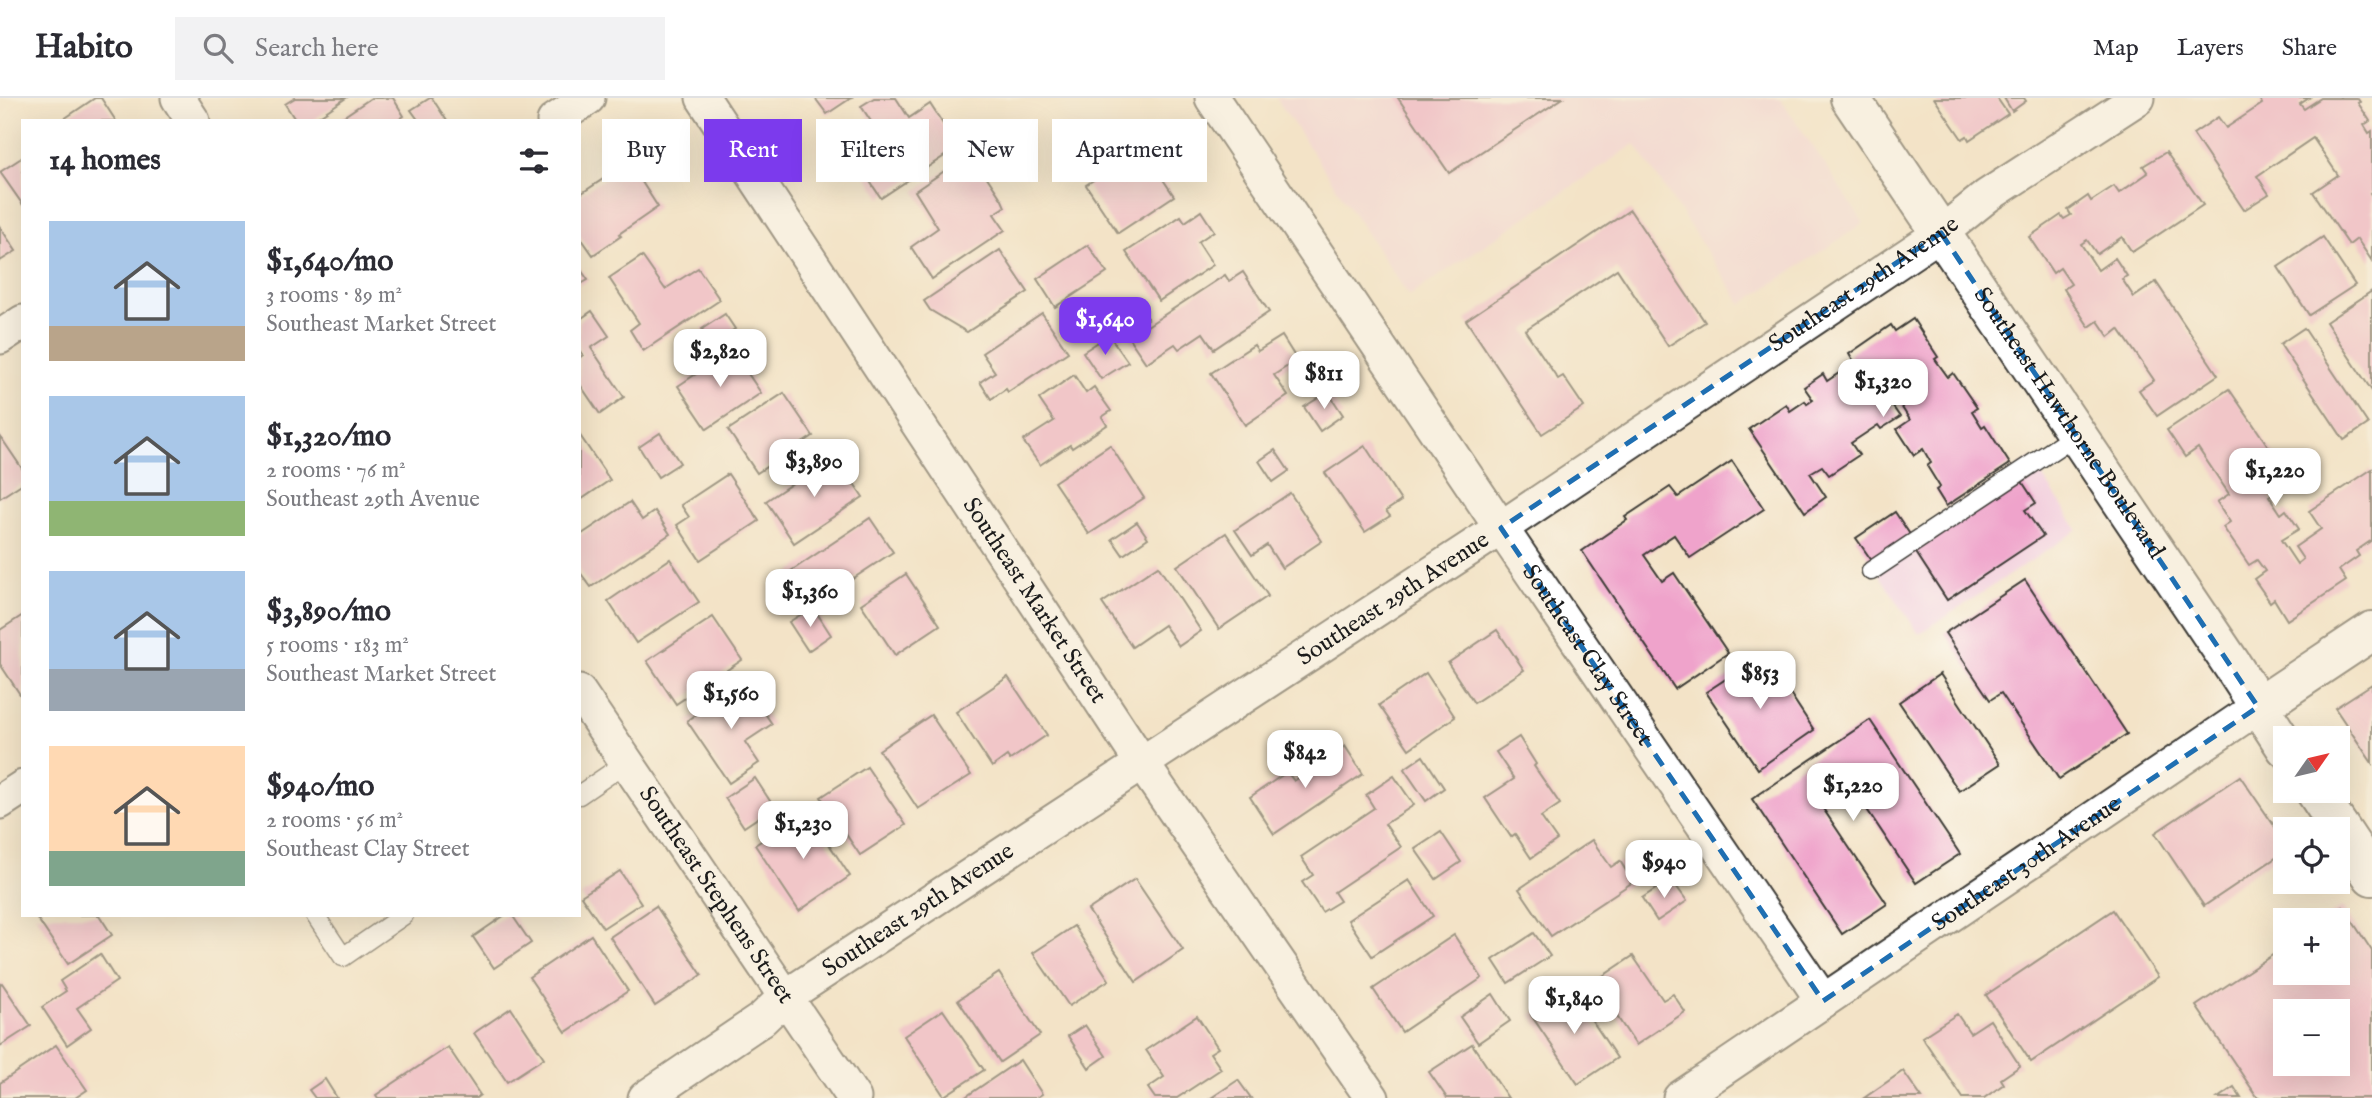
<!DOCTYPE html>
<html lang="en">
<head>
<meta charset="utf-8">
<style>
	:root { --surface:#fff; --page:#f2f2f3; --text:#2b2b33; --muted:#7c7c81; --line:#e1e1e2; --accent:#7c3aed }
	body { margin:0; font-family:"IM FELL English",serif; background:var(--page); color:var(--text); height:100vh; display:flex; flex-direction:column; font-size:26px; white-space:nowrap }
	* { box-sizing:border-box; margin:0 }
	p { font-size:23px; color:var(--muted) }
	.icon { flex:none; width:38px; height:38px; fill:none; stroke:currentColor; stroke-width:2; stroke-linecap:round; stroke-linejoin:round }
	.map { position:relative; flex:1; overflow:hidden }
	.sheet { position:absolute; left:21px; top:21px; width:560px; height:798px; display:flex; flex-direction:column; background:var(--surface); border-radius:0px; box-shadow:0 7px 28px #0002 }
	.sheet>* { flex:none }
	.top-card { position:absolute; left:602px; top:21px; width:665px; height:63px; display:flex; gap:14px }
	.needle { width:46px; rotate:56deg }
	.controls { position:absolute; left:2273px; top:628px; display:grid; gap:14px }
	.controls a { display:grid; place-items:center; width:77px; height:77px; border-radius:0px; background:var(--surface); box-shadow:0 7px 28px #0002; font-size:35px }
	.price { position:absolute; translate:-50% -60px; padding:0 16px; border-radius:14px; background:#fff; color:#222; font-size:23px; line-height:46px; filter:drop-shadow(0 2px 4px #0008) }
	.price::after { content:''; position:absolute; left:50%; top:42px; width:21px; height:16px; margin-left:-10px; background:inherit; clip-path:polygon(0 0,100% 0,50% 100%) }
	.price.selected { background:var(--accent); color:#fff }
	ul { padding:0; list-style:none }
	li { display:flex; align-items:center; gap:21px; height:175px; padding:0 28px }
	li span { display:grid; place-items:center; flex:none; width:196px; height:140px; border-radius:0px; color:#555 }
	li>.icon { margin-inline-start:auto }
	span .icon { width:84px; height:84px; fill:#fffc; stroke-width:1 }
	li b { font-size:30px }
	h2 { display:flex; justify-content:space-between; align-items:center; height:84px; padding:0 28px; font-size:30px }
	.chip { padding:0 24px; border-radius:0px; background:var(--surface); box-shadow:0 7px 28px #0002; font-size:24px; line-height:63px }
	.chip.selected { background:var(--accent); color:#fff }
	header { display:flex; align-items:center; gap:42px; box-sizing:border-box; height:98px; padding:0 35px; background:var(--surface); border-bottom:2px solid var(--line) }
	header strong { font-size:33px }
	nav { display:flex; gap:38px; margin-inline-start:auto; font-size:24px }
	.search { width:490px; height:63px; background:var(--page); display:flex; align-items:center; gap:18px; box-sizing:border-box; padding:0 24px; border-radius:0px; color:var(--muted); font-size:26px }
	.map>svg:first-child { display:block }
	.built { fill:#f3cfde }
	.building { fill:#efa3cb; fill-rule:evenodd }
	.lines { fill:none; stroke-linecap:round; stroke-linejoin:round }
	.lane-casing { stroke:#3c3a36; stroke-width:21 }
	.street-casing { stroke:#3c3a36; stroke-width:37 }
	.secondary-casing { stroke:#3c3a36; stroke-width:42 }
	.lane { stroke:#fff; stroke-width:18 }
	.street { stroke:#fff; stroke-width:33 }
	.secondary { stroke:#fff; stroke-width:38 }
	.marked { fill:none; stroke:#1f6fb2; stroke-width:5; stroke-dasharray:14 9; stroke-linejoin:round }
	.labels { text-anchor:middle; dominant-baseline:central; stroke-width:7; stroke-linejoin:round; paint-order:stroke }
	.street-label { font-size:24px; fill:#1c1c1c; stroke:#fbf7ec }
</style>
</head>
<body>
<header>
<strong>Habito</strong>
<div class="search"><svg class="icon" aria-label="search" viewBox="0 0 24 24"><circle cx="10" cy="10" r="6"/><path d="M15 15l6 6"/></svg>Search here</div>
<nav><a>Map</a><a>Layers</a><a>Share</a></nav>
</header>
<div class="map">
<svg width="2372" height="1000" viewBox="0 0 2372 1000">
	<rect width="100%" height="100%" fill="#fbf7ec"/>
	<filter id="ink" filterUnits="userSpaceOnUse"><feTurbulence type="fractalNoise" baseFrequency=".0143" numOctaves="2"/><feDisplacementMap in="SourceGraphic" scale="14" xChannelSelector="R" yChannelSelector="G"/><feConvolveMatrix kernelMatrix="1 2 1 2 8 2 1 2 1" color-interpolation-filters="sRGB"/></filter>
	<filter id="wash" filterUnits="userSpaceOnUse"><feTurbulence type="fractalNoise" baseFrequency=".00686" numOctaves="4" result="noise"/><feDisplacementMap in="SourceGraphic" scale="28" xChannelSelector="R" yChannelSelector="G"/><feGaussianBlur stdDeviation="1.57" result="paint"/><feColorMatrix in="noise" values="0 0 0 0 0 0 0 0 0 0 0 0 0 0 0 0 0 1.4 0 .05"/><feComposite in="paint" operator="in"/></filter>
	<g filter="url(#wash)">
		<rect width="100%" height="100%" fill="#f3e3c7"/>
		<g class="built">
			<polygon points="1276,0 1780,0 1864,125 1742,206 1635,46 1409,198"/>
			<polygon points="2031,361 2078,432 1919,536 1873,467"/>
		</g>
		<g id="blocks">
			<g class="building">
				<polygon points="95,0 101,0 116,23 61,23"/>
				<polygon points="295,0 346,0 312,23 296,23 285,6"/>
				<polygon points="371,0 393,0 404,18 397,23 337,23"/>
				<polygon points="430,0 432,0 447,23 419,23 411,12"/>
				<polygon points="815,0 851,0 827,16"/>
				<polygon points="874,0 896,0 909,20 930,6 958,49 881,100 863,73 891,54 861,8"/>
				<polygon points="1398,0 1563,0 1449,75"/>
				<polygon points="1934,0 1997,0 2008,16 1969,42 1967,38 1962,41"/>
				<polygon points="2004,0 2024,0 2026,3 2012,13"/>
				<polygon points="2259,0 2309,0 2300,6 2304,11 2321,0 2357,0 2360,4 2358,5 2370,23 2364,27 2369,35 2372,33 2372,93 2370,95 2372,98 2372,163 2357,141 2349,147 2313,94 2338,77 2313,40 2257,78 2269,96 2244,112 2193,36 2218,19 2226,30 2262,6"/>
				<polygon points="1142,50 1174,98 1118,135 1086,87"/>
				<polygon points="2166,54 2203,107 2132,154 2122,139 2097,156 2087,142 2081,146 2098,172 2115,160 2127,178 2122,181 2134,199 2156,184 2218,277 2157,318 2139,292 2154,282 2119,231 2109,239 2098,223 2089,229 2064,191 2071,186 2060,170 2053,175 2029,139 2061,117 2064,121 2071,117 2068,112 2088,98 2091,103 2114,88 2119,95 2148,75 2143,68"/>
				<polygon points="971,55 1002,102 1005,109 994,116 1005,132 932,181 911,149 938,130 915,93"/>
				<polygon points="23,59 23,107 0,74"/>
				<polygon points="629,64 658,109 619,136 621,138 593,157 579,137 579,97"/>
				<polygon points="1630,112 1705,224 1668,248 1617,171 1525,232 1558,281 1563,278 1584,309 1542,336 1466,222"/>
				<polygon points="1201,113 1214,133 1198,144 1213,167 1159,203 1126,154 1181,118 1185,124"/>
				<polygon points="0,129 16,153 0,163"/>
				<polygon points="2323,139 2355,187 2309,217 2278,169"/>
				<polygon points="1088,147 1107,175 1055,209 1037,181"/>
				<polygon points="1000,152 1028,194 967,234 930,212 924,203"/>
				<polygon points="642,158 665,191 698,170 720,202 643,253 630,232 639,225 609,180"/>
				<polygon points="579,169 588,182 579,187"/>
				<polygon points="1243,174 1269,214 1214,251 1203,235 1179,251 1175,246 1146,265 1129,240 1225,177 1229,183"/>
				<polygon points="2372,193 2372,293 2326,224"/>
				<polygon points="1133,200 1148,221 1120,240 1106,218"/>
				<polygon points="592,213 609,238 591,250 624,299 600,316 579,285 579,260 583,257 579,252 579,222"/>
				<polygon points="1042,215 1068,254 1008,294 1006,291 991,301 980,284 995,274 982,255"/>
				<polygon points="725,216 735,231 711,246 702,231"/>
				<polygon points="1913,221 1938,259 1935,261 1948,279 1953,275 1977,310 1972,313 1982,329 1985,327 2010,366 1946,408 1936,392 1940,389 1927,368 1931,365 1923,351 1914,357 1897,331 1910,322 1886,285 1879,289 1900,319 1881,331 1878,327 1851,345 1859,357 1829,377 1822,368 1810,375 1826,399 1805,414 1749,331 1786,306 1790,313 1805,303 1807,306 1813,302 1804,289 1823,276 1827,283 1848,269 1847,267 1853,263 1849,256 1891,227 1895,233"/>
				<polygon points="2304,230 2368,326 2344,342 2280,246"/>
				<polygon points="1109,237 1128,264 1101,281 1083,254"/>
				<polygon points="1282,238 1297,262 1274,277 1288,298 1245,327 1211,275 1254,247 1258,253"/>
				<polygon points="732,252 761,295 707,331 678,288"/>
				<polygon points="1074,277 1086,295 1094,289 1111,313 1102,319 1107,327 1072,350 1070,347 1040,367 1023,343 1054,323 1039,301"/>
				<polygon points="2229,291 2292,383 2269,398 2281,416 2286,412 2299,431 2281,442 2297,466 2303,461 2295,449 2321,431 2309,413 2372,371 2372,442 2356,453 2359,458 2339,472 2346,483 2287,522 2274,501 2270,504 2254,481 2265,473 2257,462 2249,467 2223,429 2230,424 2217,404 2229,396 2198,350 2185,359 2167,332"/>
				<polygon points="1328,294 1343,317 1320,333 1304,309"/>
				<polygon points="784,295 813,338 757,375 728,332"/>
				<polygon points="660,335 680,365 658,379 639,349"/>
				<polygon points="579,336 610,382 579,403"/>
				<polygon points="0,338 23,372 23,385 0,400"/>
				<polygon points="1110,347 1144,400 1089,436 1054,384"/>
				<polygon points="1365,348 1401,403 1386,413 1390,418 1365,434 1325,375"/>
				<polygon points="1275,352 1289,373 1273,384 1259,363"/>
				<polygon points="835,357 863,399 794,445 766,403"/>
				<polygon points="1732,363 1764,411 1690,460 1674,437 1644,457 1662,483 1674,475 1728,555 1675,591 1582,453 1627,422 1625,419 1670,389 1678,399"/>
				<polygon points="728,376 759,423 700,462 677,427 689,419 681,407"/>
				<polygon points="2021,382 2036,405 2025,412 2043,438 1947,502 1915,453"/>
				<polygon points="1290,395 1322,443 1282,470 1267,447 1252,457 1235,432"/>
				<polygon points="630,404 642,422 655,413 670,436 591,489 579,473 579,438"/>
				<polygon points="1895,414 1911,438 1872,463 1856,440"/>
				<polygon points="870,420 893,454 813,507 791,473"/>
				<polygon points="1137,424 1148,440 1123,457 1112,441"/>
				<polygon points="1226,435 1268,498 1219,531 1177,468"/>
				<polygon points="670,461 699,504 636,545 608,503"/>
				<polygon points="1158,468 1201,533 1179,548 1164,527 1132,549 1102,505"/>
				<polygon points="906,476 940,527 895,557 861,506"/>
				<polygon points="2025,482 2127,636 2059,681 2001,595 1990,602 1945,535"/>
				<polygon points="813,509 831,537 808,553 789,524"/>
				<polygon points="23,517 23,601 0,566 0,532"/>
				<polygon points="713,519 742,562 676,606 647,563"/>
				<polygon points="1497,532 1524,572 1474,605 1448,565"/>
				<polygon points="1764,556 1814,632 1758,671 1706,594"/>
				<polygon points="1426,575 1455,619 1409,651 1379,607"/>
				<polygon points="1940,576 2000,666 1959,693 1899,604"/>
				<polygon points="1008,579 1047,637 1010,662 1007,658 992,669 956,614"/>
				<polygon points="744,584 772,626 745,644 759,665 729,685 687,623"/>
				<polygon points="2372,586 2372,665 2335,610"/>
				<polygon points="931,617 971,677 918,711 879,652"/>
				<polygon points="1870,622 1960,756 1916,785 1850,686 1820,706 1887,806 1842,836 1752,701"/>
				<polygon points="1519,639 1536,666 1534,668 1560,706 1541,719 1557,742 1531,760 1515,736 1511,739 1485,700 1514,681 1496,654"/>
				<polygon points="1345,648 1363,676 1274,736 1250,699 1287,674 1294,683"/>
				<polygon points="1423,658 1444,690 1426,703 1404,671"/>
				<polygon points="867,669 906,727 860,757 821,699"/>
				<polygon points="1394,678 1414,707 1385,726 1401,749 1334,794 1340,803 1322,814 1302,784 1313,777 1301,759 1374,710 1366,697"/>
				<polygon points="2240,678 2286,745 2286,753 2204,808 2155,735"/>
				<polygon points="755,680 774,709 744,729 725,700"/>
				<polygon points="807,713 850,778 799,813 755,747"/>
				<polygon points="1441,734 1461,764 1436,781 1415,751"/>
				<polygon points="1592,742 1611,769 1620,763 1633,784 1551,838 1519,791"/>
				<polygon points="620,773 641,805 603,830 581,798"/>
				<polygon points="1135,781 1183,852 1136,884 1088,812"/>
				<polygon points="1671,781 1687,803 1657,823 1642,800"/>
				<polygon points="1409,782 1433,818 1372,858 1348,822"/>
				<polygon points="656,808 702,877 655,908 610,839"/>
				<path d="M2343,809L2372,853V1000H2258L2196,908L2286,848V875H2338V822H2323ZM2286,914H2338V966H2286Z"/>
				<polygon points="2113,812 2158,879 2031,964 1986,897"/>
				<polygon points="35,817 99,817 112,837 68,866"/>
				<polygon points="505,817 512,817 531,845 494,870 473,839"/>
				<polygon points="1074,828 1109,882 1069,908 1033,855"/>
				<polygon points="1534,835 1550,858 1508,885 1493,862"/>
				<polygon points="591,837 628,893 566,934 529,879"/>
				<polygon points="1454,837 1482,880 1402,934 1373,891"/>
				<polygon points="100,856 117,883 77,910 91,930 67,947 42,909 66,893 60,883"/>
				<polygon points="1633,858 1663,902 1673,896 1685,914 1636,947 1594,884"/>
				<polygon points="999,875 1040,937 1000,964 958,902"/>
				<polygon points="2,885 31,928 0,948 0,886"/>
				<polygon points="1571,891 1617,960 1578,986 1531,917"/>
				<polygon points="1493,896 1510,923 1478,945 1460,919"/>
				<polygon points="511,910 544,960 507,984 474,935"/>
				<polygon points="943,912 984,972 944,998 904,938"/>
				<polygon points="1957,916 1970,935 1990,922 2020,968 2001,981 2004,986 1984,1000 1963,1000 1922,939"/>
				<polygon points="1197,918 1218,950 1210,955 1221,971 1177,1000 1155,1000 1148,990 1164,979 1146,952"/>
				<polygon points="1085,927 1106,958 1089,970 1068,938"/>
				<polygon points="1472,946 1508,1000 1447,1000 1429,974"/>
				<polygon points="56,947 87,992 75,1000 0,1000 0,985"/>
				<polygon points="448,949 480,997 476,1000 378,1000 376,997"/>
				<polygon points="1020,962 1042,996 1036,1000 964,1000"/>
				<polygon points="1903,973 1922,1000 1864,1000"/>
				<polygon points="325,981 337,1000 315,1000 309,992"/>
				<polygon points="1238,982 1251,1000 1211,1000"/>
				<polygon points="2234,989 2241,1000 2218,1000"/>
			</g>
		</g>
	</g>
	<g filter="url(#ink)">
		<use href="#blocks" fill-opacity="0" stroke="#3c3a36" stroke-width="2"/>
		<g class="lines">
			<g class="lane-casing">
				<g id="lane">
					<polyline points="1871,473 2077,336"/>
					<polyline points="579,697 627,664"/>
					<polyline points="315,817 343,859 404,817"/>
				</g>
			</g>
			<g class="street-casing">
				<g id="street">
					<polyline points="178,0 193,23"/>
					<path id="s1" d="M703,0L1141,664L1372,1000"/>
					<path id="s2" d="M1212,0L1501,430L1823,903"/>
					<polyline points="554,23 588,0"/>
					<polyline points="0,239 23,224"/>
					<path id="s3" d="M579,594L854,1000"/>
					<polyline points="0,704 23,689"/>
					<path id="s4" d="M645,1000L762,921L785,899L1501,430L1941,135L1987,98L2138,0"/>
					<path id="s5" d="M1680,1000L2258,609"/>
				</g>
			</g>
			<g class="secondary-casing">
				<g id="secondary">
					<path id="s6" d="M1850,0L2232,567L2286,650"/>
					<polyline points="2258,609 2372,533"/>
					<polyline points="2315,693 2372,778"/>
				</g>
			</g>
			<use href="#lane" class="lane"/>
			<use href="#street" class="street"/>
			<use href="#secondary" class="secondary"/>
		</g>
	</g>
	<path d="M0 0H2372V1000H0ZM1941,135L2258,609L1823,903L1501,430Z" fill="#f3e3c7" fill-opacity=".55" fill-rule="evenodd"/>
	<path class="marked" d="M1941,135L2258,609L1823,903L1501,430Z"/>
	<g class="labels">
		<g class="street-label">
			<text stroke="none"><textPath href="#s4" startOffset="1466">Southeast 29th Avenue</textPath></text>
			<text stroke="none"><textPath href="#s6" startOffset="392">Southeast Hawthorne Boulevard</textPath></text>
			<text stroke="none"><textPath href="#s4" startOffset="900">Southeast 29th Avenue</textPath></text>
			<text stroke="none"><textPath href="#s1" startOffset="602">Southeast Market Street</textPath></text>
			<text stroke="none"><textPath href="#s2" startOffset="672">Southeast Clay Street</textPath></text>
			<text stroke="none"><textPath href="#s5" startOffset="418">Southeast 30th Avenue</textPath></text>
			<text stroke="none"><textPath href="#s3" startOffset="245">Southeast Stephens Street</textPath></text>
			<text stroke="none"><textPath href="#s4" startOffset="332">Southeast 29th Avenue</textPath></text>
		</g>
	</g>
</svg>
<div class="controls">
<a><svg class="needle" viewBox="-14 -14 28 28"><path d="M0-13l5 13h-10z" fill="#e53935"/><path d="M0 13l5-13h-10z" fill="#7c7c81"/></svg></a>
<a><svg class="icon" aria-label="locate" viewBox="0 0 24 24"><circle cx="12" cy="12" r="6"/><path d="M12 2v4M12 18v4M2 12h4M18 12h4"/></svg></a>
<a>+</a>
<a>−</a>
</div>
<b class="price selected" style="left:1105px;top:259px">$1,640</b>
<b class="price" style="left:720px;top:291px">$2,820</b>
<b class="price" style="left:1324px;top:313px">$811</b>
<b class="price" style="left:1883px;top:321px">$1,320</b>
<b class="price" style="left:814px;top:401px">$3,890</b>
<b class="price" style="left:2275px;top:410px">$1,220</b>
<b class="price" style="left:810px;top:531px">$1,360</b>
<b class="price" style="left:1760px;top:613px">$853</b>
<b class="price" style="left:731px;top:633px">$1,560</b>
<b class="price" style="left:1305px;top:692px">$842</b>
<b class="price" style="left:1853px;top:725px">$1,220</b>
<b class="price" style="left:803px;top:763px">$1,230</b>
<b class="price" style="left:1664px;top:802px">$940</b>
<b class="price" style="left:1574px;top:938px">$1,840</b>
<div class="top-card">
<a class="chip">Buy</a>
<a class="chip selected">Rent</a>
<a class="chip">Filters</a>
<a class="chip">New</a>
<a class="chip">Apartment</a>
</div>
<section class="sheet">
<h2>14 homes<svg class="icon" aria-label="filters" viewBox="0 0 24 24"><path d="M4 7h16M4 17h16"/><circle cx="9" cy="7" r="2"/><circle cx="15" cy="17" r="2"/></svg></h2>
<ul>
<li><span style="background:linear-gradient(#a9c7e8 75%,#b9a48a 0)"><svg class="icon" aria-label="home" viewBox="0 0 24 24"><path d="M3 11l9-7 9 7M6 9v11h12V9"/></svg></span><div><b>$1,640/mo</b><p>3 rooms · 89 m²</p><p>Southeast Market Street</p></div></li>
<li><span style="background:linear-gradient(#a9c7e8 75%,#8fb573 0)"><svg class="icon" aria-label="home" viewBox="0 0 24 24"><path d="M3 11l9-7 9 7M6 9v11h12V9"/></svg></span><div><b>$1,320/mo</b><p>2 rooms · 76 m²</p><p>Southeast 29th Avenue</p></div></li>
<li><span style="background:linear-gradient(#a9c7e8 70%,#9aa5b1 0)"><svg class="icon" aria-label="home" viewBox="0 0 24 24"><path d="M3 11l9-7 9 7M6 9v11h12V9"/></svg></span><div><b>$3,890/mo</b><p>5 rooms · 183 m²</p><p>Southeast Market Street</p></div></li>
<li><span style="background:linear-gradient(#ffd9b3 75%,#7fa58c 0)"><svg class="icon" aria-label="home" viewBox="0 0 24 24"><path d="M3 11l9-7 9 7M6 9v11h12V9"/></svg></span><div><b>$940/mo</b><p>2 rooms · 56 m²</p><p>Southeast Clay Street</p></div></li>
</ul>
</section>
</div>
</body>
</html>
